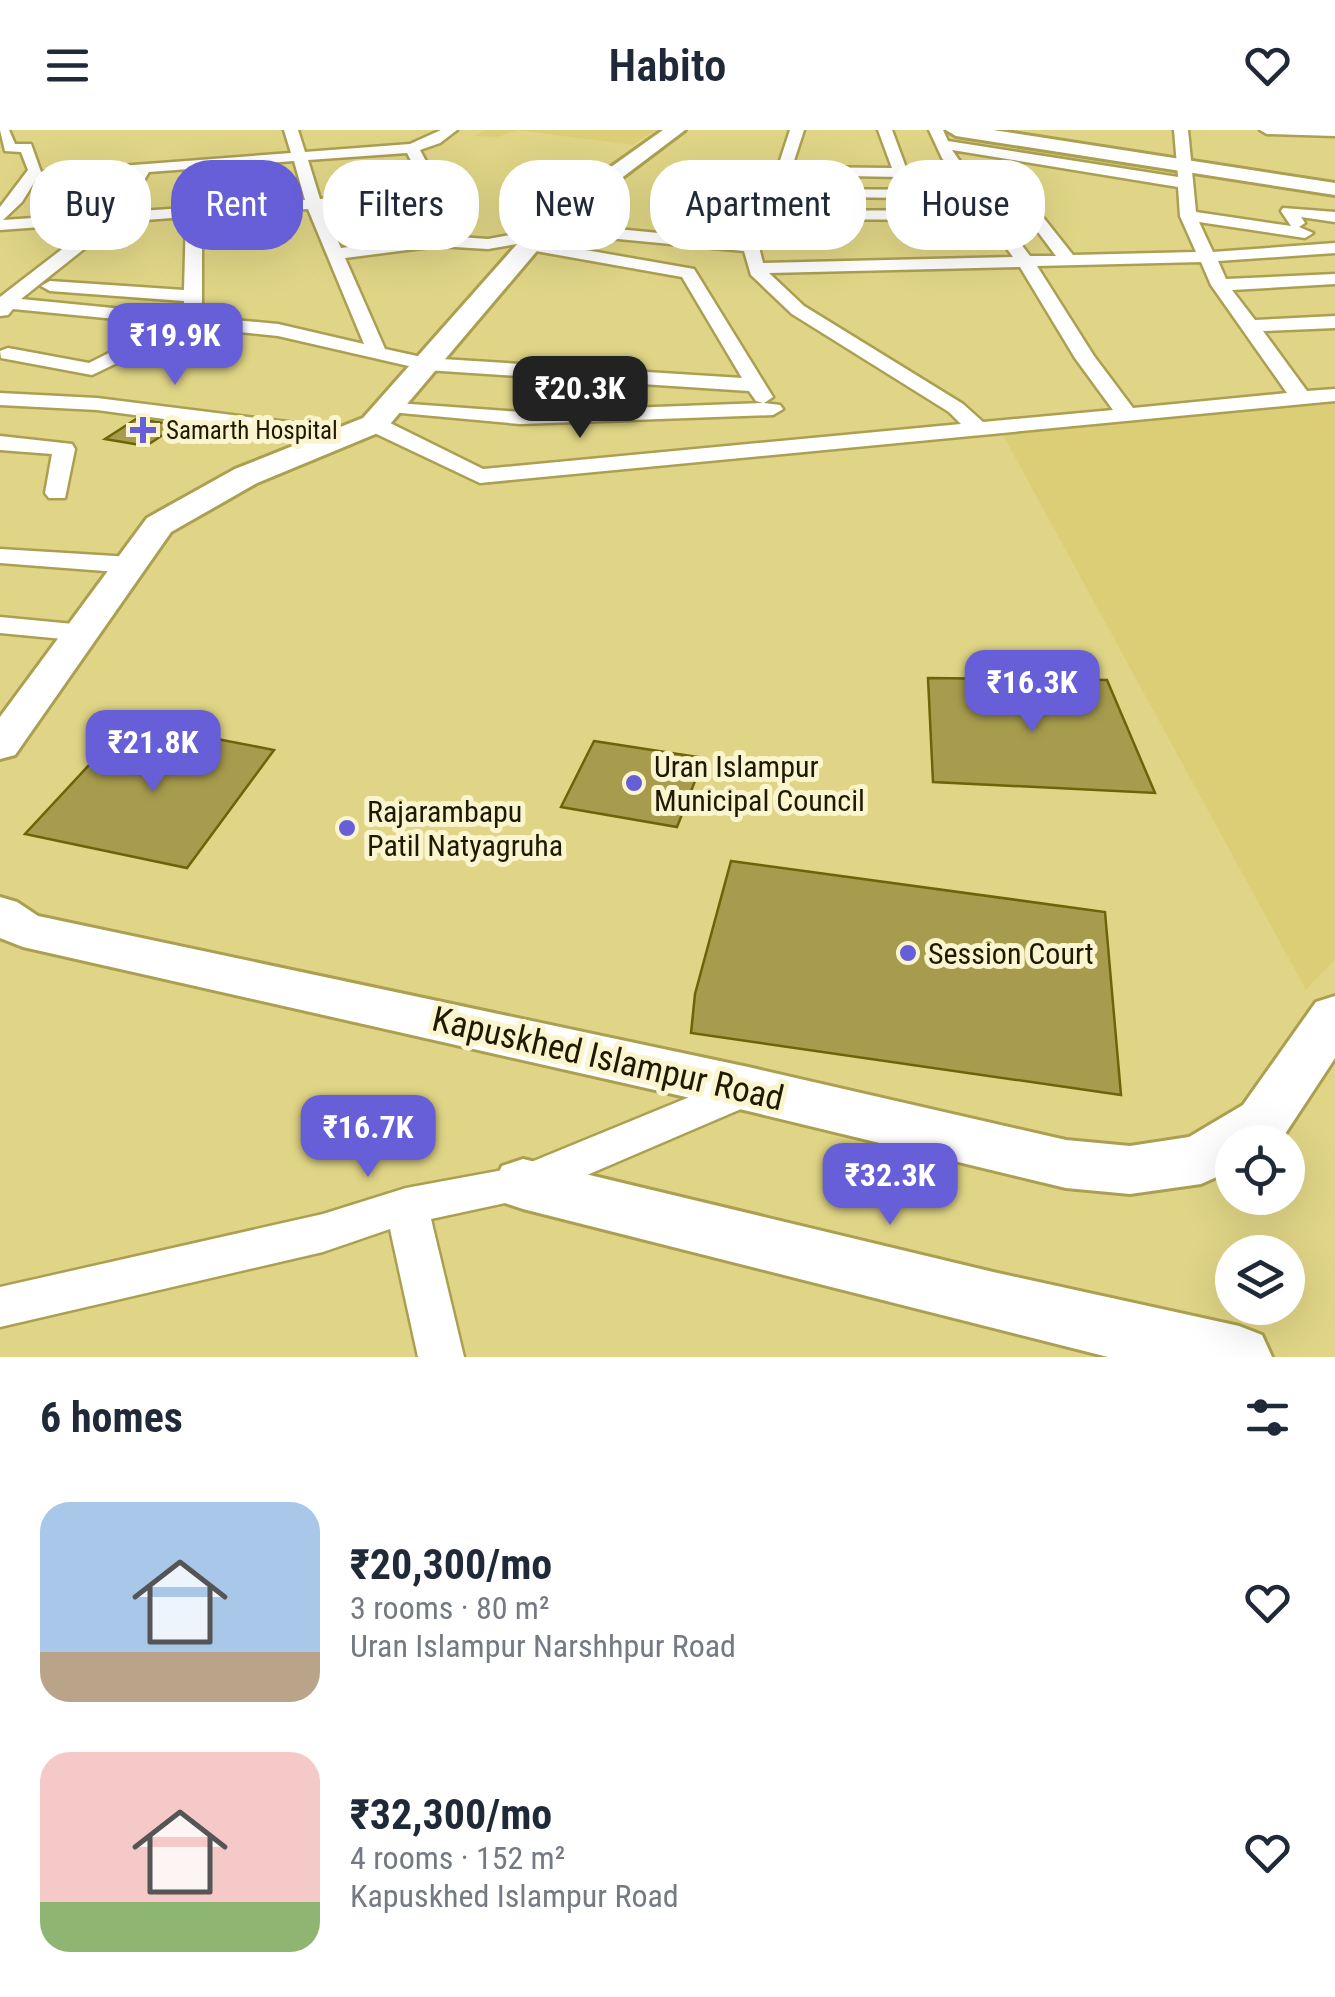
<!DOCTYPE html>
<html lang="en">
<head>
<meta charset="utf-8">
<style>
	:root { --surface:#fff; --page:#f6f6f7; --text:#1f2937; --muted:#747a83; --accent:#665fd8 }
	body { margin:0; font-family:"Roboto Condensed",sans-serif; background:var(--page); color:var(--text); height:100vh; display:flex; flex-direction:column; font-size:38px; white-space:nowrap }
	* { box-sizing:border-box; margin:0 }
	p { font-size:32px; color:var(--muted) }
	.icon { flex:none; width:55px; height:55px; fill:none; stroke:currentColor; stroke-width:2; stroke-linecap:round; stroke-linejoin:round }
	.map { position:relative; height:1227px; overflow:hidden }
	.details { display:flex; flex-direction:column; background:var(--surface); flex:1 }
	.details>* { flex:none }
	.banner { position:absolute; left:30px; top:30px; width:1275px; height:90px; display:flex; gap:20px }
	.tools { position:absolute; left:1215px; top:995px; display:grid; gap:20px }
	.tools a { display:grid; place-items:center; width:90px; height:90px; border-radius:50%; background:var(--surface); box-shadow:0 10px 40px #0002; font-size:50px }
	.price { position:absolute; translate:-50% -85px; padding:0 22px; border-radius:20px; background:var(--accent); color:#fff; font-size:32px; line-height:65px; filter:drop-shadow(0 2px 5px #0008) }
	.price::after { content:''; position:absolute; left:50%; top:60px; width:30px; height:22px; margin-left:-15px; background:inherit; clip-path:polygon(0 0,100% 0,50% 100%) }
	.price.on { background:#222; color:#fff }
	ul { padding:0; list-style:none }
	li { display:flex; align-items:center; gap:30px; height:250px; padding:0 40px }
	li span { display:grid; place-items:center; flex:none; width:280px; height:200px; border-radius:30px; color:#555 }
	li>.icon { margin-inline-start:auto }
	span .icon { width:120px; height:120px; fill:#fffc; stroke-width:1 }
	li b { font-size:42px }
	h2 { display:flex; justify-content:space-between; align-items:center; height:120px; padding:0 40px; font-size:42px }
	.chip { padding:0 35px; border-radius:40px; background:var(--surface); box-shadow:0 10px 40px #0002; font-size:35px; line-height:90px }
	.chip.on { background:var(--accent); color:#fff }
	header { display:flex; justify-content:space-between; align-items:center; height:130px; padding:0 40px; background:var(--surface); font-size:45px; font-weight:600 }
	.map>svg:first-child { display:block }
	.built { fill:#dbce76 }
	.building { fill:#a79c4d; stroke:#6e6308; stroke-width:2.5 }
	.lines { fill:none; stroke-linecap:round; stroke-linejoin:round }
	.street-casing { stroke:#aba051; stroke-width:5 }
	.secondary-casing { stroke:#aba051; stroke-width:6 }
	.street { fill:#fff; fill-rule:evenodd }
	.secondary { fill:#fff; fill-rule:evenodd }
	.poi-dot { fill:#665fd8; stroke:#faf5cf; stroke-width:4 }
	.labels { text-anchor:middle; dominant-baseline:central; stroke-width:10; stroke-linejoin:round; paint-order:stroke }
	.far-poi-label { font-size:25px; fill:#1e1900; stroke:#faf5cf; text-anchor:start }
	.poi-label { font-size:30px; fill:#1e1900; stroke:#faf5cf; text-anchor:start }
	.near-street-label { font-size:35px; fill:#1e1900; stroke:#faf5cf }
</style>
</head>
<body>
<header><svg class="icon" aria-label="menu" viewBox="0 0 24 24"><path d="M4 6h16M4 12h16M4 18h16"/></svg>Habito<svg class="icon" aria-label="heart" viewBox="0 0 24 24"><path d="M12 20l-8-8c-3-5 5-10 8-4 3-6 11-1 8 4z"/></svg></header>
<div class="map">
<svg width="1335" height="1227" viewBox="0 0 1335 1227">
	<rect width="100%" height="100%" fill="#e0d586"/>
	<g class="built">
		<polygon points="487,0 656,0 632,15 517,0 497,7 473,6"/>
		<polygon points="1335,266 1335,829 1306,860 998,296"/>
	</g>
	<g class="building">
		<polygon points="136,289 178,295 146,316 105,309"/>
		<polygon points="928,548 1107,550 1155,663 933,652"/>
		<polygon points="129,592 274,620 187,738 25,704"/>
		<polygon points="594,611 704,628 677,697 561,677"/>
		<polygon points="731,731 1105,782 1121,965 691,903 695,864"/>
	</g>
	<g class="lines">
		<g class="street-casing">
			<g id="street">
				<path d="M0,0H9L15,14H31L41,42L291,23L284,0H298L305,22L410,14L441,0H457L440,13L420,20L448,73L444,106L488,109L538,100L546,105L534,111L694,139L773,267L764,273L780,275L783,279L773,285L520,294L390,282L383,280L380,276L383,272L520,282L763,273L756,271L749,261L426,240L278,206L192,197L92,245L1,228L0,221L8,218L89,233L167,194L13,179L8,185L0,186V167L96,93L0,100V77L28,40L21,22L5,21ZM407,23L425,58L320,69L308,30ZM294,31L305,70L200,77L198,66L190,61L182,66L185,78L125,82L149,42ZM133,44L109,83L3,90L22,72L35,51ZM429,66L432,73L428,107L341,118L323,78ZM308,79L364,214L278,194L202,187V86ZM186,87L184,160L50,151L41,156L50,161L184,171V185L21,169L118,92ZM523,113L524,119L530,120L682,147L742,248L426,228L385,219L345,128L438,116L488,119Z"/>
				<path d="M790,0H804L792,37L892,38L878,0H892L908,43L901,47L789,45L783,59L965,60L942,28L929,0H943L948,11L1178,47L1174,0H1188L1196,82L1291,96L1281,81L1283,78L1335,82V92L1301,87L1305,93L1299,97L1313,103L1305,108L1199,92L1213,122L1335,113V123L1218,131L1226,149L1335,144V154L1232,160L1255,190L1335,186V198L1263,201L1307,261L1335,259V271L480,353L366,299L363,294L366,289H382L483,339L961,294L949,282L792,184L751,145L744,121L545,102L537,97L545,92L751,112L759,117L763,133L1013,127L986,90L758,89V83L764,81L980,80L972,69L770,66L767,63L775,58L772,55ZM952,20L1178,57L1180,86L1196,122L1073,125L1023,62L980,60ZM987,69L1014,70L1056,126H1030ZM1201,132L1211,155L1287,263L1133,278L1094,226L1037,136ZM1020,137L1075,228L1113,280L983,292L963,274L804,176L769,143Z"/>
				<polygon points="1260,0 1335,0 1335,6 1267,4"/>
				<polygon points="0,263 97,268 344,299 355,306 344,313 97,280 0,275"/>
				<polygon points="0,306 72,314 75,319 65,368 49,368 45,363 52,324 0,320"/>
				<polygon points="0,419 131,427 144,435 131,443 0,433"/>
				<polygon points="0,487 84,495 98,503 84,511 0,503"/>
				<polygon points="748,943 762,948 768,959 762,970 538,1066 431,1089 464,1227 418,1227 390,1099 323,1122 0,1197 0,1157 323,1084 406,1058 519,1037"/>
			</g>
		</g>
		<g class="secondary-casing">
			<g id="secondary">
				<polygon points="663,0 685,0 558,96 385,300 257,353 171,402 15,625 0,629 0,587 147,388 235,339 363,288 542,86"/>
				<polygon points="946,0 993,0 1335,53 1335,65 956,6"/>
				<polygon points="0,767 17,772 38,786 748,937 1066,1010 1130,1016 1189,1007 1243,975 1316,872 1335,866 1335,928 1283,1007 1275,1012 1232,1012 1232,1040 1201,1054 1130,1064 1066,1058 748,981 23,817 0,808"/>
				<polygon points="523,1029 993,1142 1239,1196 1262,1205 1272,1227 1108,1227 523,1079 502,1072 493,1054 502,1036"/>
			</g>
		</g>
		<use href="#street" class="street"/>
		<use href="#secondary" class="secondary"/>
	</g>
	<g class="poi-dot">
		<path d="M138 285h10v10h10v10h-10v10h-10v-10h-10v-10h10z"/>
		<circle cx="634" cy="653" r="10"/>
		<circle cx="347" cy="698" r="10"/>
		<circle cx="908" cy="823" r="10"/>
	</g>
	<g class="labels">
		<g class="far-poi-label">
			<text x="166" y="300">Samarth Hospital</text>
		</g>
		<g class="poi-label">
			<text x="654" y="636">Uran Islampur<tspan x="654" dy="34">Municipal Council</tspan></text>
			<text x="367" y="681">Rajarambapu<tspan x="367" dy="34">Patil Natyagruha</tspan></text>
			<text x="928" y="823">Session Court</text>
		</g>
		<g class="near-street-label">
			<text transform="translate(608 929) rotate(13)">Kapuskhed Islampur Road</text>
		</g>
	</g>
</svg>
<div class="tools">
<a><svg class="icon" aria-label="locate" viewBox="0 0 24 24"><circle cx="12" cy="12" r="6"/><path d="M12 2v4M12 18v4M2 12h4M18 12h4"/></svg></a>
<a><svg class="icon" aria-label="layers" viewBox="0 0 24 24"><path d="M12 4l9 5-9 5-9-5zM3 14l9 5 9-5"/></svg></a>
</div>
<b class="price" style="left:175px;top:258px">₹19.9K</b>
<b class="price on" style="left:580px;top:311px">₹20.3K</b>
<b class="price" style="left:1032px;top:605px">₹16.3K</b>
<b class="price" style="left:153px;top:665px">₹21.8K</b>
<b class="price" style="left:368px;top:1050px">₹16.7K</b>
<b class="price" style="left:890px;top:1098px">₹32.3K</b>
<div class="banner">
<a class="chip">Buy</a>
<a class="chip on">Rent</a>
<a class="chip">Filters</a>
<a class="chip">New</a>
<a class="chip">Apartment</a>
<a class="chip">House</a>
</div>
</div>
<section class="details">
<h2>6 homes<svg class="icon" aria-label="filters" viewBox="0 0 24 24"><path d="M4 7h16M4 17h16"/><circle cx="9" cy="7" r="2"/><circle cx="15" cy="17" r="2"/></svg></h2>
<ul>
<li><span style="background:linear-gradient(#a9c7e8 75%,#b9a48a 0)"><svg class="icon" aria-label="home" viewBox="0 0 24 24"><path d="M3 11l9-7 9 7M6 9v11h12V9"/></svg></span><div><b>₹20,300/mo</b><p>3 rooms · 80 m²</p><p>Uran Islampur Narshhpur Road</p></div><svg class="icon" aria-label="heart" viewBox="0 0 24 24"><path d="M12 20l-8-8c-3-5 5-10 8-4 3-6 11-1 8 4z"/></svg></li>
<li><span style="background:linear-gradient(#f6c9c9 75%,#8fb573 0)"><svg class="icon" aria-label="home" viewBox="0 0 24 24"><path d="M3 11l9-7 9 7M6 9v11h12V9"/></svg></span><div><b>₹32,300/mo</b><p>4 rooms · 152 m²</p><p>Kapuskhed Islampur Road</p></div><svg class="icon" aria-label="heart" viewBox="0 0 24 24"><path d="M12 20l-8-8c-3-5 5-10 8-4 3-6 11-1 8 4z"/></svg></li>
</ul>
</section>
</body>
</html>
